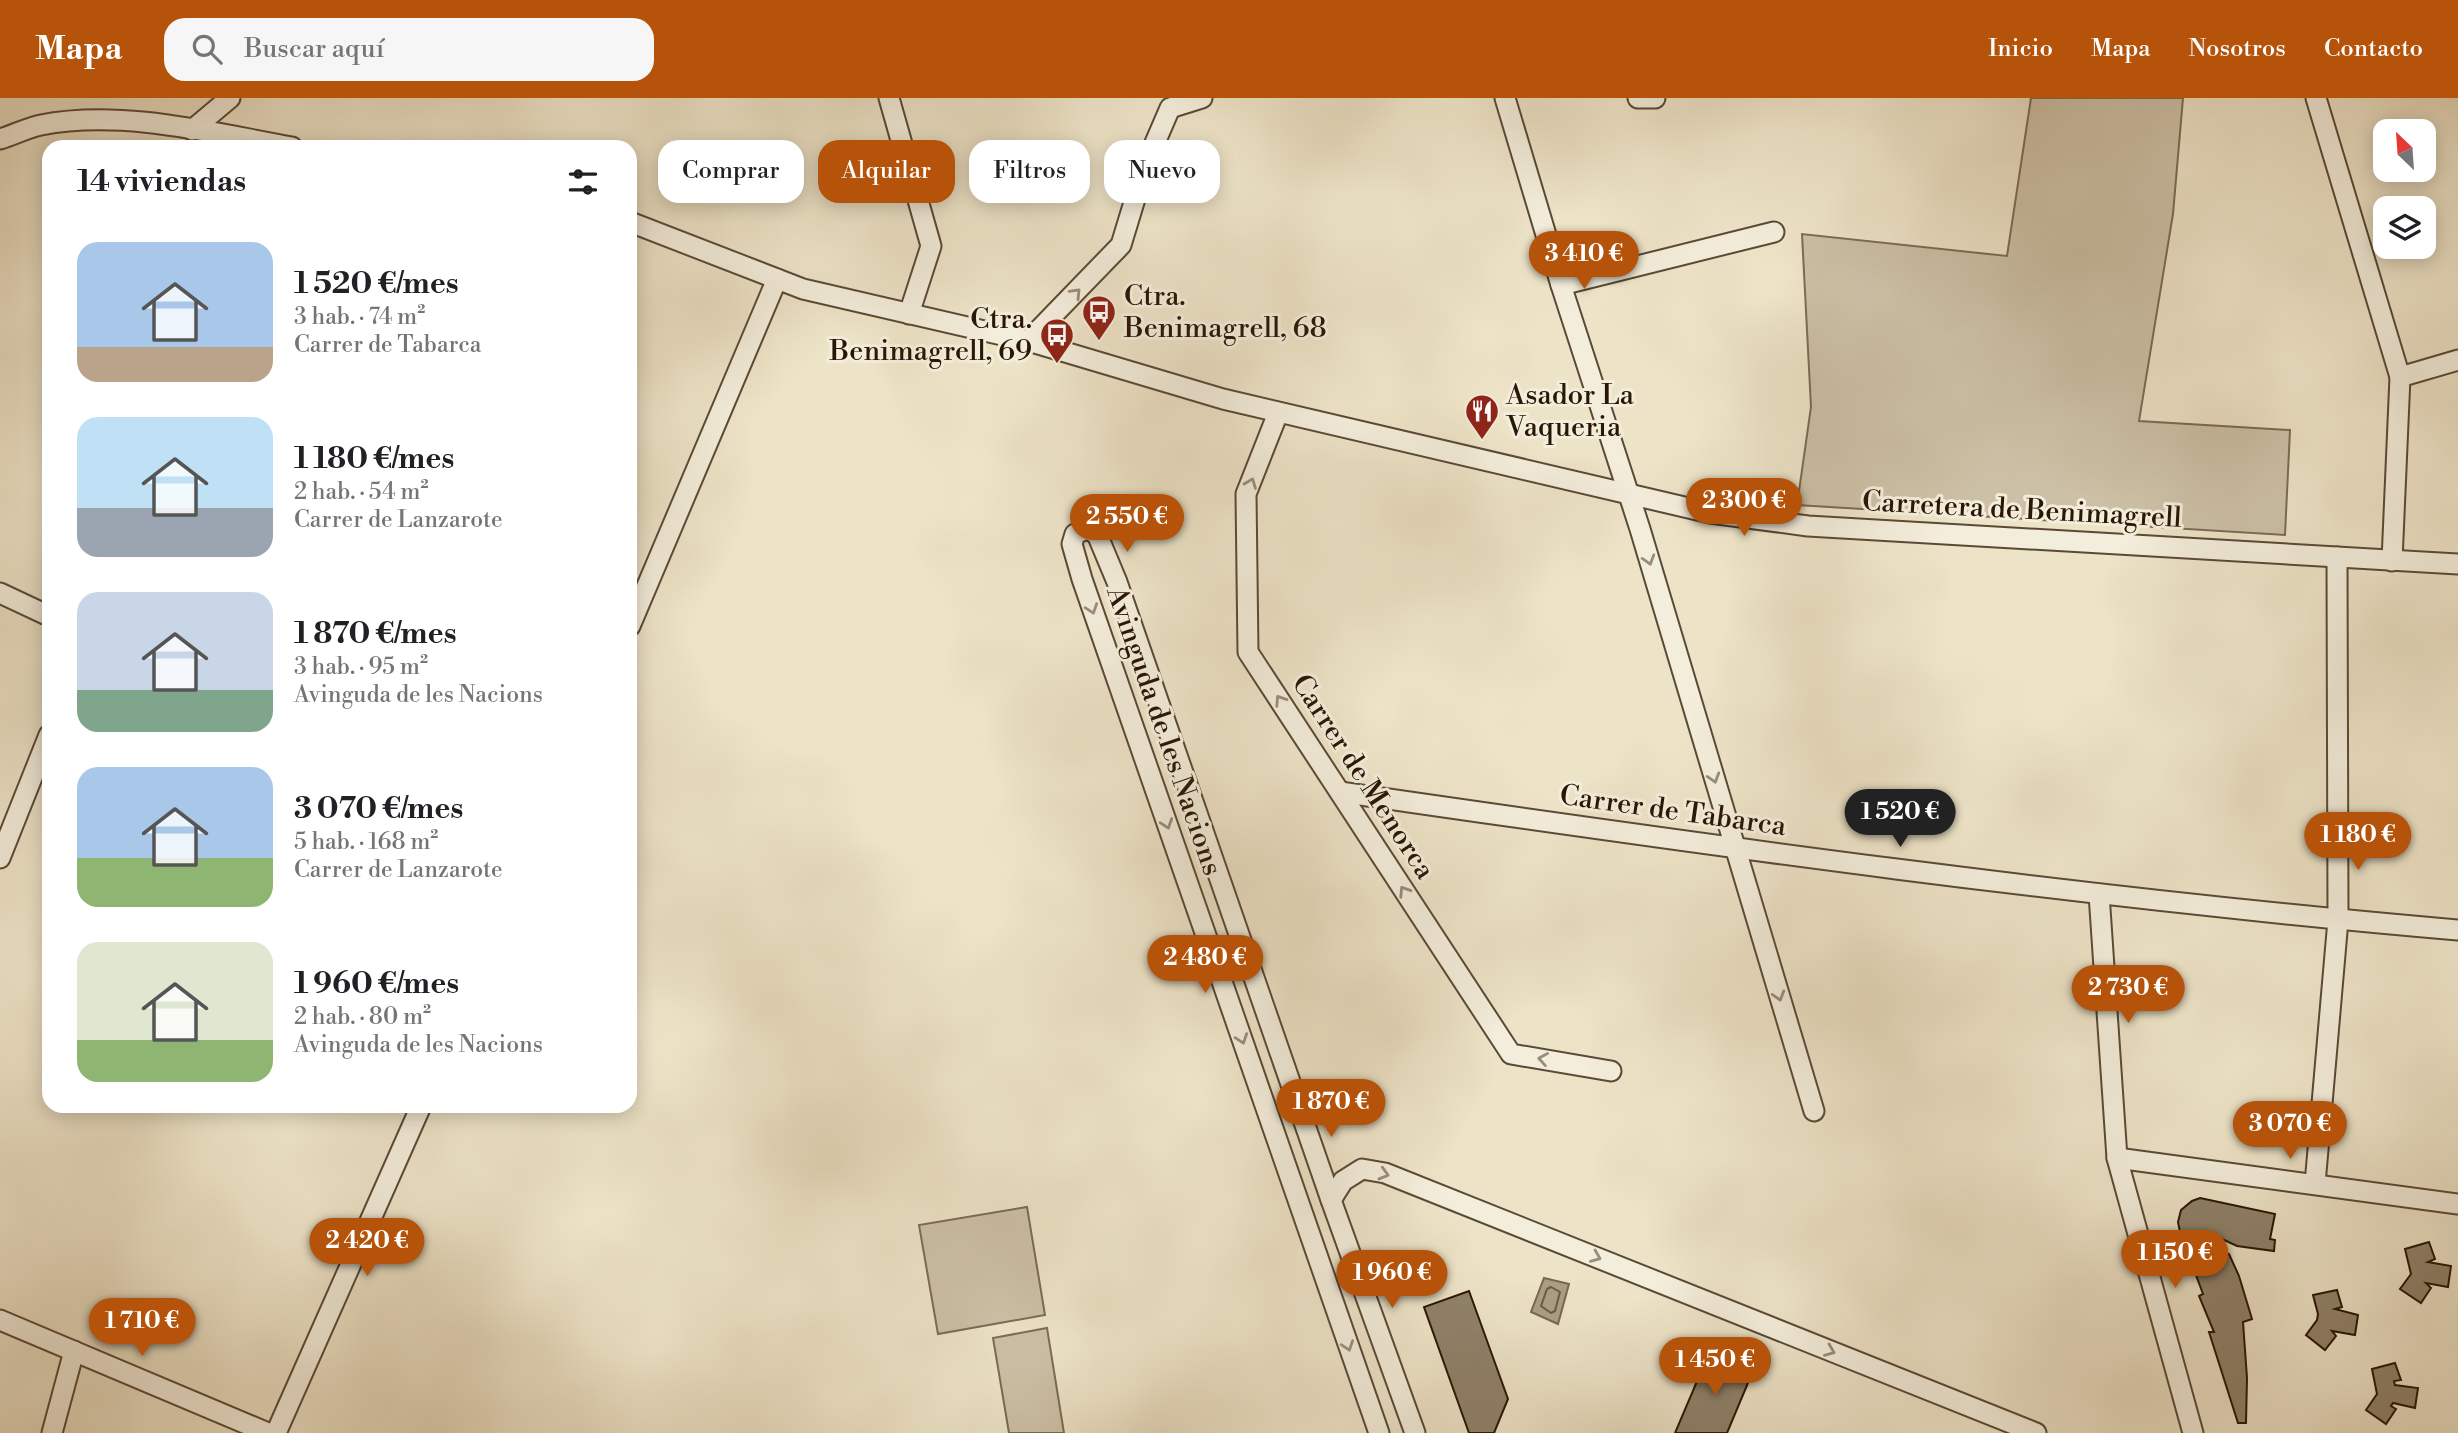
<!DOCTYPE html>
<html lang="es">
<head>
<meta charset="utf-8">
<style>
	:root { --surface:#fff; --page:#f6f6f6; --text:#202124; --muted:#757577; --accent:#b45309 }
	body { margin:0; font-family:"Libre Bodoni",serif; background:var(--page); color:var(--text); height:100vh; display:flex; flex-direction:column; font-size:26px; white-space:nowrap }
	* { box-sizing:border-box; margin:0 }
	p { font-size:23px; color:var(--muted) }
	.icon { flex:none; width:38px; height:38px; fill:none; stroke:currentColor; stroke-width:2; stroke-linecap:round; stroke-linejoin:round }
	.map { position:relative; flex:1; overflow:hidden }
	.details { position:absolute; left:42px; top:42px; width:595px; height:973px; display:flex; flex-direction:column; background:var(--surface); border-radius:21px; box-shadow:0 4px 18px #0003 }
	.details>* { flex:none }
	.hud { position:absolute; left:658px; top:42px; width:665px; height:63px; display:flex; gap:14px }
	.needle { width:46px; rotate:335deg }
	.fabs { position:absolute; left:2373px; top:21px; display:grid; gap:14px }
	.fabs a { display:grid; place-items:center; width:63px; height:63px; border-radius:14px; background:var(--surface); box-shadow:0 4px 18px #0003; font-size:35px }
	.price { position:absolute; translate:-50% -60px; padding:0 16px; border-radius:24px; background:var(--accent); color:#fff; font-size:23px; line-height:46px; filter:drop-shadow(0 2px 4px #0008) }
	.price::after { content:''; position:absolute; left:50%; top:42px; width:21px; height:16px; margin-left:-10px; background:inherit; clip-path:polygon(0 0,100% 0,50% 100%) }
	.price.selected { background:#222; color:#fff }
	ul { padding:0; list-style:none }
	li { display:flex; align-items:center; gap:21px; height:175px; padding:0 35px }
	li span { display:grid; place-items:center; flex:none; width:196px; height:140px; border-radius:21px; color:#555 }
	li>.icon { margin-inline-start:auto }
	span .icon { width:84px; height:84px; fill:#fffc; stroke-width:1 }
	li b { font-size:30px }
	h2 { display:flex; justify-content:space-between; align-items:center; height:84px; padding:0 35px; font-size:30px }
	.tag { padding:0 24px; border-radius:21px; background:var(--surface); box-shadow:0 4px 18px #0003; font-size:24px; line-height:63px }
	.tag.selected { background:var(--accent); color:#fff }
	header { display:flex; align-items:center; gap:42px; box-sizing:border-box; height:98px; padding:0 35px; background:var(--accent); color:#fff }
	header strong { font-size:33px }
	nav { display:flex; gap:38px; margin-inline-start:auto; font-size:24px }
	.search { width:490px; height:63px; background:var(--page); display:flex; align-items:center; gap:18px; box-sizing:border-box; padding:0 24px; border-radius:21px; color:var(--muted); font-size:26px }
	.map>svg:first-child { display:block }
	.green { fill:#ccc0a6; stroke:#7b6b56; stroke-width:2 }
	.water { fill:#ab9d85; stroke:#776752; stroke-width:2 }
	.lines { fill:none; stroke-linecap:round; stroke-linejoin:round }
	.shore { stroke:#6a5a45; stroke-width:2 }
	.building { fill:#8f816a; stroke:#2a1605; stroke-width:2 }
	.minor-casing { stroke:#5b4936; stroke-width:23 }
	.minor { stroke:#f3eddb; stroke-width:19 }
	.oneway { stroke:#998c7b }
	.labels { text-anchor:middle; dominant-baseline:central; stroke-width:6; stroke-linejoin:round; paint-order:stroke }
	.poi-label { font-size:28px; fill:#2a1605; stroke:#f3eddb; text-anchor:start }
	.street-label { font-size:28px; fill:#2a1605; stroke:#f3eddb }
</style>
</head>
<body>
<header>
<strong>Mapa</strong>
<div class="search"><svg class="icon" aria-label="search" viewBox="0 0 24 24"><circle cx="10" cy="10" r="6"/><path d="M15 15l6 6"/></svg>Buscar aquí</div>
<nav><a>Inicio</a><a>Mapa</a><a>Nosotros</a><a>Contacto</a></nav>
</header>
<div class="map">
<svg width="2458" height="1335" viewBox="0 0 2458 1335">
	<rect width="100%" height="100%" fill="#ede3c7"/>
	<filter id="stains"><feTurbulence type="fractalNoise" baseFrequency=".00286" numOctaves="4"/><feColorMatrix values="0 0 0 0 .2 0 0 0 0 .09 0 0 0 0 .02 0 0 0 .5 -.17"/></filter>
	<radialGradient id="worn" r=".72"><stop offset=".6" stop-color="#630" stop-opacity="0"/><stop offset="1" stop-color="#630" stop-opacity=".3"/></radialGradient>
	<g class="green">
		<polygon points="2031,0 2183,0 2173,116 2139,323 2290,332 2285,437 1797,407 1811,309 1802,136 2007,158"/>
		<polygon points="1027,1109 1045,1217 938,1236 919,1127"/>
		<polygon points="1047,1230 1064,1335 1009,1335 993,1240"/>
	</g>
	<polygon class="water" points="1544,1180 1569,1186 1558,1226 1531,1214"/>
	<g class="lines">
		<polygon class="shore" points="1551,1189 1560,1194 1555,1213 1551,1215 1541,1208 1547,1191"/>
	</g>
	<g class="building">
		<polygon points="2200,1100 2275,1116 2270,1141 2275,1142 2274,1153 2237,1148 2222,1141 2213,1140 2211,1143 2213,1149 2229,1156 2239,1178 2252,1221 2243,1224 2247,1280 2246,1325 2238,1325 2209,1234 2214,1234 2199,1198 2203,1196 2180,1134 2178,1124 2181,1112 2192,1103"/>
		<polygon points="2429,1144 2435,1161 2428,1164 2451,1168 2448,1189 2426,1185 2431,1190 2421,1205 2400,1191 2411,1176 2405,1151"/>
		<polygon points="2337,1192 2342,1209 2335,1211 2358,1217 2355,1237 2332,1233 2336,1238 2325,1252 2306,1237 2317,1222 2318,1216 2313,1197"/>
		<polygon points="1469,1193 1508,1301 1494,1335 1469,1335 1424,1209"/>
		<polygon points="1709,1255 1753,1273 1727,1335 1675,1335"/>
		<polygon points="2395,1265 2401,1282 2394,1283 2395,1287 2418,1290 2415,1310 2393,1305 2391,1308 2396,1311 2386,1326 2366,1312 2377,1296 2372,1271"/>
	</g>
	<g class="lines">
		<g class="minor-casing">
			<g id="minor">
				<polyline points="889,0 931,148 909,216"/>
				<polyline points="1505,0 1561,187 1640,431 1814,1013"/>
				<polyline points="1638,0 1655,0"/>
				<polyline points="2316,0 2400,279 2392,463"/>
				<polyline points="192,32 230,0"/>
				<path d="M0,41C13,37 27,30 41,27C121,11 213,35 292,49"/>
				<polyline points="630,124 803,191 1028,243 1223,301 1710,415 1808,428 2458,466"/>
				<polyline points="1561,187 1774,134"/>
				<polyline points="1028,243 1121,147 1145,68 1170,10 1202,0"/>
				<polyline points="2400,279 2458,262"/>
				<polyline points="1278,315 1246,396 1248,554 1511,956 1611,973"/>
				<polyline points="0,495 49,518"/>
				<polyline points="630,528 777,181"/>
				<path d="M1340,694C1712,748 2084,800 2458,832"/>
				<polyline points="0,760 49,637"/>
				<polyline points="2099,796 2117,1060 2193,1335"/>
				<polyline points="2117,1060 2458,1106"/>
				<polyline points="2315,1086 2338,822 2337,459"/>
				<polyline points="1331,1102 1343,1083 1362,1071 1385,1075 2036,1335"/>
				<polyline points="0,1222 268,1335"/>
				<polyline points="52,1335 74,1253"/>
				<polyline points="276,1335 421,1008"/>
				<polyline points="1379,1335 1082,481 1072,446 1075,436 1087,431 1097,436 1117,484 1331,1102 1415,1335"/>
			</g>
		</g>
		<use href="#minor" class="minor"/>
	</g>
	<defs><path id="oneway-chevron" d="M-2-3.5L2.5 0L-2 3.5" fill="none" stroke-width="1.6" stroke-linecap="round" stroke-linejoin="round" transform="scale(1.75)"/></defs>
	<g class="oneway">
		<use href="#oneway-chevron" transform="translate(1076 195) rotate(-46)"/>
		<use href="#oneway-chevron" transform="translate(1251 385) rotate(-69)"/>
		<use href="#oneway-chevron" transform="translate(1649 462) rotate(73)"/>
		<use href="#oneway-chevron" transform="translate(1092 511) rotate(71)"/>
		<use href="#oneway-chevron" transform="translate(1280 602) rotate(-123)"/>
		<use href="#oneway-chevron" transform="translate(1714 680) rotate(73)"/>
		<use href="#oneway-chevron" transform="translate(1167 726) rotate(71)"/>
		<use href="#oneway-chevron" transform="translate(1404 793) rotate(-123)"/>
		<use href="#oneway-chevron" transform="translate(1779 898) rotate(73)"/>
		<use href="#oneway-chevron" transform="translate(1242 941) rotate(71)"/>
		<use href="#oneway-chevron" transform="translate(1543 961) rotate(-170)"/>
		<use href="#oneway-chevron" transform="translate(1384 1076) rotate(16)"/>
		<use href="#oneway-chevron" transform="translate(1596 1159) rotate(22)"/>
		<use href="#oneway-chevron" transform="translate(1348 1248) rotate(71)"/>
		<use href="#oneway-chevron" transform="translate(1830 1253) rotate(22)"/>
	</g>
	<defs>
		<g id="bus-pin" transform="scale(1.75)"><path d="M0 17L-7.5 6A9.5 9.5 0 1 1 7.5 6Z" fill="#8f2418" stroke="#f3eddb"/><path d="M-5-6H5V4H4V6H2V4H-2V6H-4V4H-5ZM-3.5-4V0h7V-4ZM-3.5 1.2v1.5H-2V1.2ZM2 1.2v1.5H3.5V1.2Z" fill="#fff"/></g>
		<g id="restaurant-pin" transform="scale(1.75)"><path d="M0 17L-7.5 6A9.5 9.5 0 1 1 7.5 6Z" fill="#8f2418" stroke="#f3eddb"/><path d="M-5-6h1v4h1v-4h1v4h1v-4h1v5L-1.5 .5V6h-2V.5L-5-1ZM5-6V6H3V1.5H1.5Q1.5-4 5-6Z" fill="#fff"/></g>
	</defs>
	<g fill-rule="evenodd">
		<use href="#bus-pin" x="1099" y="214"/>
		<use href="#bus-pin" x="1057" y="237"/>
		<use href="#restaurant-pin" x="1482" y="313"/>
	</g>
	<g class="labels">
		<g class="poi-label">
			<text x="1124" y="198">Ctra.<tspan x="1124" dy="32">Benimagrell, 68</tspan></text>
			<text x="1032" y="221" text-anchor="end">Ctra.<tspan x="1032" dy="32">Benimagrell, 69</tspan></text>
			<text x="1506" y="297">Asador La<tspan x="1506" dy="32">Vaqueria</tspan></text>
		</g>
		<g class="street-label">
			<text transform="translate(2022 412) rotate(3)">Carretera de Benimagrell</text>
			<text transform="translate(1164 633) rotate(71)">Avinguda de les Nacions</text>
			<text transform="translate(1363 679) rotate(57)">Carrer de Menorca</text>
			<text transform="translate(1673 713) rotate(8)">Carrer de Tabarca</text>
		</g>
	</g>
	<rect width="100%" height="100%" filter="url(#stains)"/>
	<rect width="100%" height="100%" fill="url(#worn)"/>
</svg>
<div class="fabs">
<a><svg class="needle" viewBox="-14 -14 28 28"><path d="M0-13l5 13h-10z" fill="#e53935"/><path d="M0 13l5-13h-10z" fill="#757577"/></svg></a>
<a><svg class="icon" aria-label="layers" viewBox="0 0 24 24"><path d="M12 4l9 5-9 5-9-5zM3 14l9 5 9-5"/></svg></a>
</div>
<b class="price" style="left:1584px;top:193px">3 410 €</b>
<b class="price" style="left:1744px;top:440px">2 300 €</b>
<b class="price" style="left:1127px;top:456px">2 550 €</b>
<b class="price selected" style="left:1900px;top:751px">1 520 €</b>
<b class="price" style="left:2358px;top:774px">1 180 €</b>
<b class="price" style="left:1205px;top:897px">2 480 €</b>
<b class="price" style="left:2128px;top:927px">2 730 €</b>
<b class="price" style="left:1331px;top:1041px">1 870 €</b>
<b class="price" style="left:2290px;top:1063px">3 070 €</b>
<b class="price" style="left:367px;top:1180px">2 420 €</b>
<b class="price" style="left:2175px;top:1192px">1 150 €</b>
<b class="price" style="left:1392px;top:1212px">1 960 €</b>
<b class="price" style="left:142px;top:1260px">1 710 €</b>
<b class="price" style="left:1715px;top:1299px">1 450 €</b>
<div class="hud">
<a class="tag">Comprar</a>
<a class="tag selected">Alquilar</a>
<a class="tag">Filtros</a>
<a class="tag">Nuevo</a>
</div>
<section class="details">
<h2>14 viviendas<svg class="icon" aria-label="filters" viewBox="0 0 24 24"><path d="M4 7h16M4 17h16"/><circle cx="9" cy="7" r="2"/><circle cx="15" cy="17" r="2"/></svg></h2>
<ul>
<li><span style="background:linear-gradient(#a9c7e8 75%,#b9a48a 0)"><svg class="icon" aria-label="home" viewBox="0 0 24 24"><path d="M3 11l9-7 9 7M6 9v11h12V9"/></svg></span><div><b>1 520 €/mes</b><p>3 hab. · 74 m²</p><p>Carrer de Tabarca</p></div></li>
<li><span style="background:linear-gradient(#bfe0f5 65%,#9aa5b1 0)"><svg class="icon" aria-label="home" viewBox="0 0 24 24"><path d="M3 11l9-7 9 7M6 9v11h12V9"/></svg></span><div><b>1 180 €/mes</b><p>2 hab. · 54 m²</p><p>Carrer de Lanzarote</p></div></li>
<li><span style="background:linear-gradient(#c9d6e8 70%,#7fa58c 0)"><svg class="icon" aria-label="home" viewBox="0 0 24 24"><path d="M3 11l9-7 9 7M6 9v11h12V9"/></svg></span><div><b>1 870 €/mes</b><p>3 hab. · 95 m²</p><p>Avinguda de les Nacions</p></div></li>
<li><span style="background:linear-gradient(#a9c7e8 65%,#8fb573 0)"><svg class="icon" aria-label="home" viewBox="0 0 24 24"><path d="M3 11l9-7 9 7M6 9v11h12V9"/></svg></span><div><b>3 070 €/mes</b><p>5 hab. · 168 m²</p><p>Carrer de Lanzarote</p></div></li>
<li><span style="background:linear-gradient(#dfe7d0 70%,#8fb573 0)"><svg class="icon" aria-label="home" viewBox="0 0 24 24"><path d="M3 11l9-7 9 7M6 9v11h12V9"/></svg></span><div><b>1 960 €/mes</b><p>2 hab. · 80 m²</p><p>Avinguda de les Nacions</p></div></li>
</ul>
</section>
</div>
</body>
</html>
